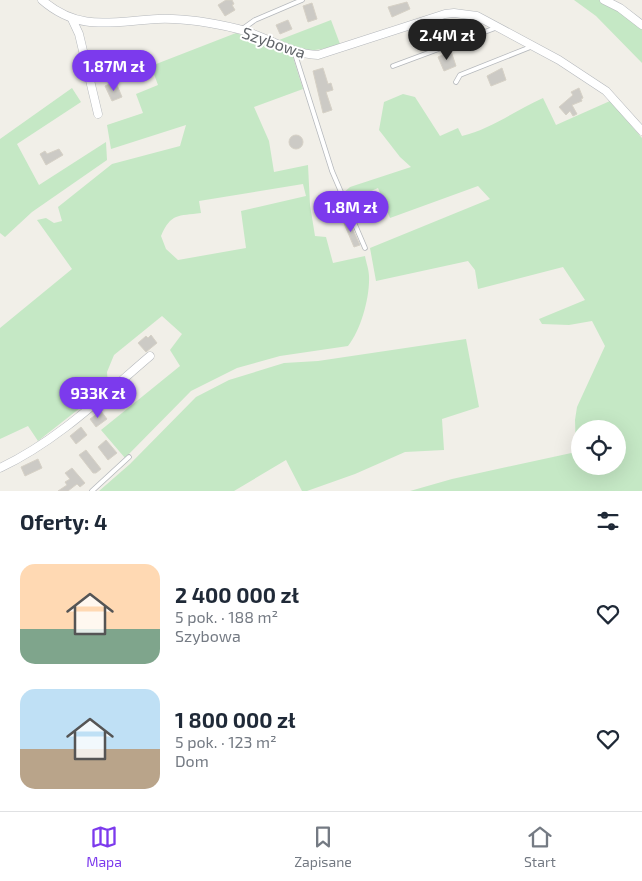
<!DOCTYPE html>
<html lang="pl">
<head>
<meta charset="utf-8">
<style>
	:root { --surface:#fff; --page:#f6f6f7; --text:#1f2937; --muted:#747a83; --line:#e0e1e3; --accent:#7c3aed }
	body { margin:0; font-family:"Exo 2",sans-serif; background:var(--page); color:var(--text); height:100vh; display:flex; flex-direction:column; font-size:19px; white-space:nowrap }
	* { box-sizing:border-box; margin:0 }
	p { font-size:16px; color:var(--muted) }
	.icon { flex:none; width:28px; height:28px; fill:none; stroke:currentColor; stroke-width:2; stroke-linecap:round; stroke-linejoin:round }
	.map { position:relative; height:491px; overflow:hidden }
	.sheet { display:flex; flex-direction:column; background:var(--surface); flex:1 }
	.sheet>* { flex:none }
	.buttons { position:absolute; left:571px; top:420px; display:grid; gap:10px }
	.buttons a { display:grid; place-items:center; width:55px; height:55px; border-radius:50%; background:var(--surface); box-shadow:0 5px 20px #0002; font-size:25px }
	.price { position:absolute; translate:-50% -42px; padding:0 11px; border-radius:18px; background:var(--accent); color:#fff; font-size:16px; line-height:32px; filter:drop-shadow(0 1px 2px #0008) }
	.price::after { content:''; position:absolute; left:50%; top:30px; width:15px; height:11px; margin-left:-8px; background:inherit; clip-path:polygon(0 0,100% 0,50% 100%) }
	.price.on { background:#222; color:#fff }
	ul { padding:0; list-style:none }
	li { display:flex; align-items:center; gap:15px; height:125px; padding:0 20px }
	li span { display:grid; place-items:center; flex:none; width:140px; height:100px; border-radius:15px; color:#555 }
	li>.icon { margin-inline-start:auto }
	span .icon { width:60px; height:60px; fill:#fffc; stroke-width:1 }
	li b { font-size:21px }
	h2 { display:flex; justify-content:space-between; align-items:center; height:60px; padding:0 20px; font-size:21px }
	.tab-bar { display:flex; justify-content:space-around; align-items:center; height:70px; border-top:1px solid var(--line); background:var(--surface); font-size:14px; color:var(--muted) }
	.tab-bar a { display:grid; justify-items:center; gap:2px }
	.tab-bar .on { color:var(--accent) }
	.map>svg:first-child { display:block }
	.green { fill:#c5e8c5; fill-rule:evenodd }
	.building { fill:#cccac5; stroke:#d6d1c6 }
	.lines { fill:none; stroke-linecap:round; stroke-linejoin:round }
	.service-casing { stroke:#b5b8bc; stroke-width:5.5 }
	.minor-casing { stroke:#b5b8bc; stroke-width:9 }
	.service { stroke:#fff; stroke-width:4 }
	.minor { stroke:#fff; stroke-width:8 }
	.labels { text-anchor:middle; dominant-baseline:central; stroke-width:4; stroke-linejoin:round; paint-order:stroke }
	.street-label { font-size:16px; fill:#5f6368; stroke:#fff }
</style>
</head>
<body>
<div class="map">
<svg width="642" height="491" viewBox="0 0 642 491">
	<rect width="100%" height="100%" fill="#f1efe8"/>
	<g class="green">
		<polygon points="574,0 602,0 614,7 642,28 642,63 596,16"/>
		<path d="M331,20L340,44C311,53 307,52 279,40Z"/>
		<path d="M236,33L292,54L303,89L254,107L269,141L274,172L308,165L310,205L315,236L326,237L333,263L365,256C366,262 369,270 369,276C370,297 361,330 348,346L280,356L237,368L191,391L125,458L101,430L180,366L170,350L182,334L162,316L114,355L107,372L108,386L38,441L28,426L0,439V328L72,269L37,220L46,218L54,223L62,221L58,207L112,164L180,146L186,125L111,149L107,125L143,113L136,94L158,85L151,66ZM303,184L306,196L241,211L246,248L178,260L166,249L161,236C171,213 178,216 201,213L199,201Z"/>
		<polygon points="72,88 81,102 17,144 39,185 106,142 107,160 32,212 5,237 0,233 0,139"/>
		<path d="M403,94L415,97L440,136L458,128L462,136C491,129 516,110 543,98L556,125L610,101L642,138V491H410L452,479L576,452L575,420L577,407L605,346L592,321L569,325L542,324L539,319L585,300L563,267L478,289L475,270L468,261L376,281L370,248L490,199L478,186L390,218L378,188L351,200L342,194L350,187L411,167L400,157L379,130L384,102ZM580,429H618V466H580Z"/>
		<polygon points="466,339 479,407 442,419 444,450 405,452 355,474 307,491 302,491 286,460 234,491 99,491 130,464 196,397 229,380 284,363 318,361"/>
	</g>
	<g class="building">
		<polygon points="226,0 232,0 234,4 232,5 235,10 225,16 218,5"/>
		<polygon points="407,2 410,9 392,17 388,7"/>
		<polygon points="312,3 317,19 308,22 303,6"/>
		<polygon points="288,20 292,29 280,34 276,25"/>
		<polygon points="451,51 456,66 444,71 438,57"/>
		<polygon points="323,68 328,84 331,83 333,90 326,92 332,110 323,113 313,71"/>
		<polygon points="502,68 506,80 491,86 487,76"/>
		<polygon points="112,83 113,87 117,85 122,97 112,101 105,86"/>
		<polygon points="579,88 583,98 581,99 582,101 572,105 577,114 573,116 570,111 566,115 559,107 573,95 571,92"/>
		<circle cx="296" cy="142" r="7"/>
		<polygon points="59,149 63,155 46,165 40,154 45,151 47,154"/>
		<polygon points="348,219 360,245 354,247 343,221"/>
		<polygon points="151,335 157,343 146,352 138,343 146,336 148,338"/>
		<polygon points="101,411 107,419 96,427 90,419"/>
		<polygon points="81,427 87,435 76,444 70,436"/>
		<polygon points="106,440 117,453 108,460 98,447"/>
		<polygon points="86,450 101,469 96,473 93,473 79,455"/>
		<polygon points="38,459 42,468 25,476 21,467"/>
		<polygon points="72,468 85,483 80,487 77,484 68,491 58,491 67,485 65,482 70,479 65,473"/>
	</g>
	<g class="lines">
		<g class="service-casing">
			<g id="service">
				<polyline points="241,30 255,20 302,0"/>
				<polyline points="294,51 332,171 365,248"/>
				<polyline points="393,66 498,27"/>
				<polyline points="456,82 460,75 533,46"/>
				<polyline points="92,491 129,457"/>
			</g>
		</g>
		<g class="minor-casing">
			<g id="minor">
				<path d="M42,0C80,33 113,21 158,19C184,18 213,23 238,29C266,36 289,54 318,55L445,14L454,13L477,16L559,60L606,91L642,131"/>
				<polyline points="604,0 620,8 642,25"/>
				<polyline points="72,19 79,34 98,114"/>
				<path d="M0,468C57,441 102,397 150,356"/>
			</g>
		</g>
		<use href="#service" class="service"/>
		<use href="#minor" class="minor"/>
	</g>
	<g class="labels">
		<g class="street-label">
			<text transform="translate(274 42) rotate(19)">Szybowa</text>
		</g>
	</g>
</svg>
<div class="buttons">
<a><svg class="icon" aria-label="locate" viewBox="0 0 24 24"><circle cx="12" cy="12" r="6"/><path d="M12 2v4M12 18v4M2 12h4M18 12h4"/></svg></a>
</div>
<b class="price on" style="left:447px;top:61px">2.4M zł</b>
<b class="price" style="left:114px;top:92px">1.87M zł</b>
<b class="price" style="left:351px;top:233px">1.8M zł</b>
<b class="price" style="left:98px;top:419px">933K zł</b>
</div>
<section class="sheet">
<h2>Oferty: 4<svg class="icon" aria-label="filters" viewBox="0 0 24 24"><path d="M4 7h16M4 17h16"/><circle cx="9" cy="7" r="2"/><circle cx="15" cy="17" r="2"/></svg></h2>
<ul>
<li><span style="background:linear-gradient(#ffd9b3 65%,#7fa58c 0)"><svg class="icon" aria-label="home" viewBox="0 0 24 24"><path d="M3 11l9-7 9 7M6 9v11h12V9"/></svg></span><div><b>2 400 000 zł</b><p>5 pok. · 188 m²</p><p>Szybowa</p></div><svg class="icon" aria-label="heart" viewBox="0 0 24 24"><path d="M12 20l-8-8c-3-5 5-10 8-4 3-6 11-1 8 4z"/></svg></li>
<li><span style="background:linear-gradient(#bfe0f5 60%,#b9a48a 0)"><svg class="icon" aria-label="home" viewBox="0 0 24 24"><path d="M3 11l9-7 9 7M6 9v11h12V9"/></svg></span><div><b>1 800 000 zł</b><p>5 pok. · 123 m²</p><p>Dom</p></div><svg class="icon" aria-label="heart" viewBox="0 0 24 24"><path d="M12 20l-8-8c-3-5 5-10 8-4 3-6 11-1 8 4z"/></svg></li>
</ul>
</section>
<nav class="tab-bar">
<a class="on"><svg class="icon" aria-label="map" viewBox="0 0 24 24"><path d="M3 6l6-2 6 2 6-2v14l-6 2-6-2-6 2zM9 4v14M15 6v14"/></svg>Mapa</a>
<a><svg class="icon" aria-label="saved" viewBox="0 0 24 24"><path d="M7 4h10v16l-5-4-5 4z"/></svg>Zapisane</a>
<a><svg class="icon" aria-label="home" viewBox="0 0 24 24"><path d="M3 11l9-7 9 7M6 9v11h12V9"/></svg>Start</a>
</nav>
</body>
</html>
